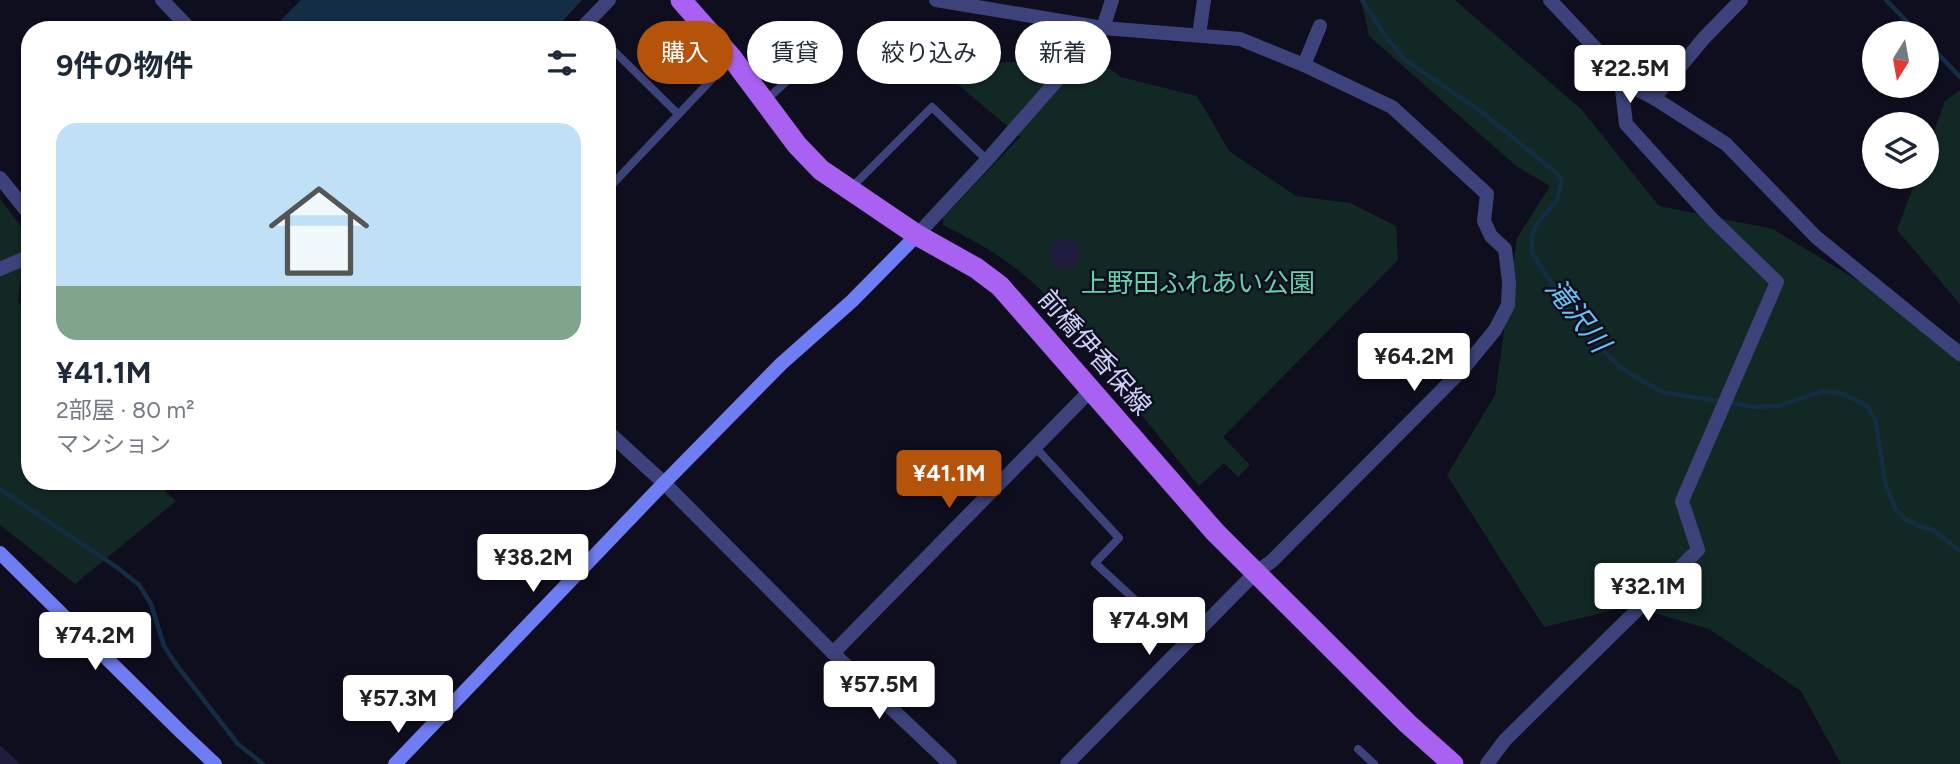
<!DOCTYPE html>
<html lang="ja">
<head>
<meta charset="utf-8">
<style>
	:root { --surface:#fff; --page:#f6f6f7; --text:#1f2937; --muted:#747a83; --accent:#b45309 }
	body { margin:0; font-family:Figtree,"Noto Sans JP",sans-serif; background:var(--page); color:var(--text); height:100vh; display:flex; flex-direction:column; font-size:26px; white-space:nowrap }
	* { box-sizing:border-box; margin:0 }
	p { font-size:23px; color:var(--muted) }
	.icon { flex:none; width:38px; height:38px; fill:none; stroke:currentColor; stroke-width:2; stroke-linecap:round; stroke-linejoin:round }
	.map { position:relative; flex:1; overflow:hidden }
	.drawer { position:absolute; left:21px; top:21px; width:595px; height:469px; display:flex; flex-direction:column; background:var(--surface); border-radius:28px; box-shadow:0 2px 5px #0004 }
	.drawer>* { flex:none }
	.banner { position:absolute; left:637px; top:21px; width:665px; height:63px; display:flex; gap:14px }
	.needle { width:46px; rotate:191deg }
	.tools { position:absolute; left:1862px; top:21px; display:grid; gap:14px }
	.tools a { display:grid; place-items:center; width:77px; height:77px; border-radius:50%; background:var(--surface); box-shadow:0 2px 5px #0004; font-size:35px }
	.price { position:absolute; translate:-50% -60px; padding:0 16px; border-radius:7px; background:#fff; color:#222; font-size:23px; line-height:46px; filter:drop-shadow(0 2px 4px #0008) }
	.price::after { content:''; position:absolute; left:50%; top:42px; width:21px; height:16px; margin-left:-10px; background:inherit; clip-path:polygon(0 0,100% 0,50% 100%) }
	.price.selected { background:var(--accent); color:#fff }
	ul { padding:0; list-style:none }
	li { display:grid; align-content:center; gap:14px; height:371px; padding:0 35px }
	li span { display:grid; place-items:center; height:217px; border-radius:21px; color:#555 }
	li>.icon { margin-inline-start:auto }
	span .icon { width:126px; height:126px; fill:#fffc; stroke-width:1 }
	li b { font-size:30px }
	h2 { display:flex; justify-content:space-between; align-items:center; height:84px; padding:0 35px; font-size:30px }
	.chip { padding:0 24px; border-radius:32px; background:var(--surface); box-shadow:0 2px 5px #0004; font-size:24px; line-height:63px }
	.chip.selected { background:var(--accent); color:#fff }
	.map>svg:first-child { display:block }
	.green { fill:#122824 }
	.water { fill:#122d44 }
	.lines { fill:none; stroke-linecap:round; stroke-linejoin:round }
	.stream { stroke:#122d44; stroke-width:4.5 }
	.building { fill:#1f1c3e }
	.lane { stroke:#3d437a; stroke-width:8 }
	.street { stroke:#3d437a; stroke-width:14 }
	.secondary { stroke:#6f7df2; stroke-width:14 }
	.primary { stroke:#a961f1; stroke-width:21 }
	.labels { text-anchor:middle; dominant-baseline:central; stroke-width:5; stroke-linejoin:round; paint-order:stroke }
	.park-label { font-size:26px; fill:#63d4a9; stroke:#0f0e1f }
	.street-label { font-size:26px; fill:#d0d1fb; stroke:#0f0e1f }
	.water-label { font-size:28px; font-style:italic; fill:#67c3f2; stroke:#0f0e1f }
</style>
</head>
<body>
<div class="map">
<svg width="1960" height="764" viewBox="0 0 1960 764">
	<rect width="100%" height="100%" fill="#0f0e1f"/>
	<g class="green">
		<polygon points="1361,0 1455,0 1582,110 1659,206 1773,229 1960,343 1960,764 1841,764 1801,691 1709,629 1631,606 1544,627 1447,475 1495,395 1517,238 1550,186 1516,166 1369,36"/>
		<path d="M1050,25L1092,32L1082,48L1121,77L1197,96L1229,151L1296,196L1350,203L1396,226L1398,260L1223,437L1250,465L1238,477L1224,463L1199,486L1038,287C1009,260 978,242 943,225V218L1020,137L943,72L947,66L1043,60Z"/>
		<polygon points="1960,90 1960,304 1897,230 1917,177 1927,177 1927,150 1945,101"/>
		<polygon points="0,199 26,233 18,301 30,322 30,481 153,481 176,501 75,584 0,525"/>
	</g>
	<polygon class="water" points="301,0 582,0 554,30 271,30"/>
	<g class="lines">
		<g class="stream">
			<polyline points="1362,0 1387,38 1404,59 1479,110 1554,171 1562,180 1557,200 1538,222 1532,236 1532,253 1578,325 1621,368 1662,392 1755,407 1779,406 1822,391 1839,393 1856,400 1867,406 1876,422 1885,483 1895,508 1905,519 1916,525 1933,530 1960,551"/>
			<polyline points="1886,0 1918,33"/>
			<polyline points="1927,42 1960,77"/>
			<polyline points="0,489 118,568 139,585 151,604 164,646 175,663 238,744 263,764"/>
		</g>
	</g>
	<g class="building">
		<circle cx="1065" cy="254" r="15"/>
		<polygon points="0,745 20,764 0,764"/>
	</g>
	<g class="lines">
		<g class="lane">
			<polyline points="607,44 678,114"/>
			<polyline points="766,100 820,51"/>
			<polyline points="850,189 932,107 987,160"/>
			<polyline points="607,190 730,60"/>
			<polyline points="1035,447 1119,538 1095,563 1185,646"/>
			<polyline points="1358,749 1374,764"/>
		</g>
		<g class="street">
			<polyline points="162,0 191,30"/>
			<polyline points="936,0 1103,28 1240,39 1304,65 1392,107 1487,194 1484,221 1491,236 1505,249 1509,282 1508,305 1495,330 1463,369 1272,561 1255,573 1067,764"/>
			<polyline points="1550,0 1600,53 1621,81 1654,98 1726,144 1816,237 1960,354"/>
			<polyline points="580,30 609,0"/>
			<polyline points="1199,35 1204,0"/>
			<polyline points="1304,65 1320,26"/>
			<polyline points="1654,98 1704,38 1741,0"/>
			<polyline points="0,178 30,215"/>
			<polyline points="917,235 987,160 1103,28 1112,0"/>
			<polyline points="0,269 30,256"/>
			<polyline points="607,431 664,483 833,653 950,764"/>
			<polyline points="833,653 1090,391"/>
			<polyline points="1487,764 1505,740 1698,550 1682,501 1777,282 1712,219 1626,124 1621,81"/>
		</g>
		<g class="secondary">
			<polyline points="0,553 182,733 215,764"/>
			<polyline points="395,764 664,483 781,364 852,301 917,235"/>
		</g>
		<polyline class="primary" points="681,0 732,58 797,145 821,170 917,235 976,268 1000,286 1215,532 1408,724 1453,764"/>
	</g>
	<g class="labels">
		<g class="park-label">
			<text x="1198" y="283">上野田ふれあい公園</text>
		</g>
		<g class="street-label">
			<text transform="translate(1095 352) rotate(49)">前橋伊香保線</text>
		</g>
		<g class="water-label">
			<text transform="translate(1578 315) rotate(52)">滝沢川</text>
		</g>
	</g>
</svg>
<div class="tools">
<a><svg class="needle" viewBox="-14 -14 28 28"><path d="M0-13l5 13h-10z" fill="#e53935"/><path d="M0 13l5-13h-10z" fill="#747a83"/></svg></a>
<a><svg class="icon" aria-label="layers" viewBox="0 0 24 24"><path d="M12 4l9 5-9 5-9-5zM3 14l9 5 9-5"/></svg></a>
</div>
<b class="price" style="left:1630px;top:105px">¥22.5M</b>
<b class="price" style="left:1414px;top:393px">¥64.2M</b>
<b class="price selected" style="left:949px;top:510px">¥41.1M</b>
<b class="price" style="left:533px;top:594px">¥38.2M</b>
<b class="price" style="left:1648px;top:623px">¥32.1M</b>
<b class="price" style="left:1149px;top:657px">¥74.9M</b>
<b class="price" style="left:95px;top:672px">¥74.2M</b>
<b class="price" style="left:879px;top:721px">¥57.5M</b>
<b class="price" style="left:398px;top:735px">¥57.3M</b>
<div class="banner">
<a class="chip selected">購入</a>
<a class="chip">賃貸</a>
<a class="chip">絞り込み</a>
<a class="chip">新着</a>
</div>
<section class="drawer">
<h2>9件の物件<svg class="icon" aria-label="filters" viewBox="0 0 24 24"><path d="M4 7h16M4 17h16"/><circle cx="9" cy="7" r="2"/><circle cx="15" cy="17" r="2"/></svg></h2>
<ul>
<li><span style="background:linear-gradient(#bfe0f5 75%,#7fa58c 0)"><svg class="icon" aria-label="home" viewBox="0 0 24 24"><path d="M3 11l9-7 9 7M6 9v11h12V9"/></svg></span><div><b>¥41.1M</b><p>2部屋 · 80 m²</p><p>マンション</p></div></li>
</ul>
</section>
</div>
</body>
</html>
